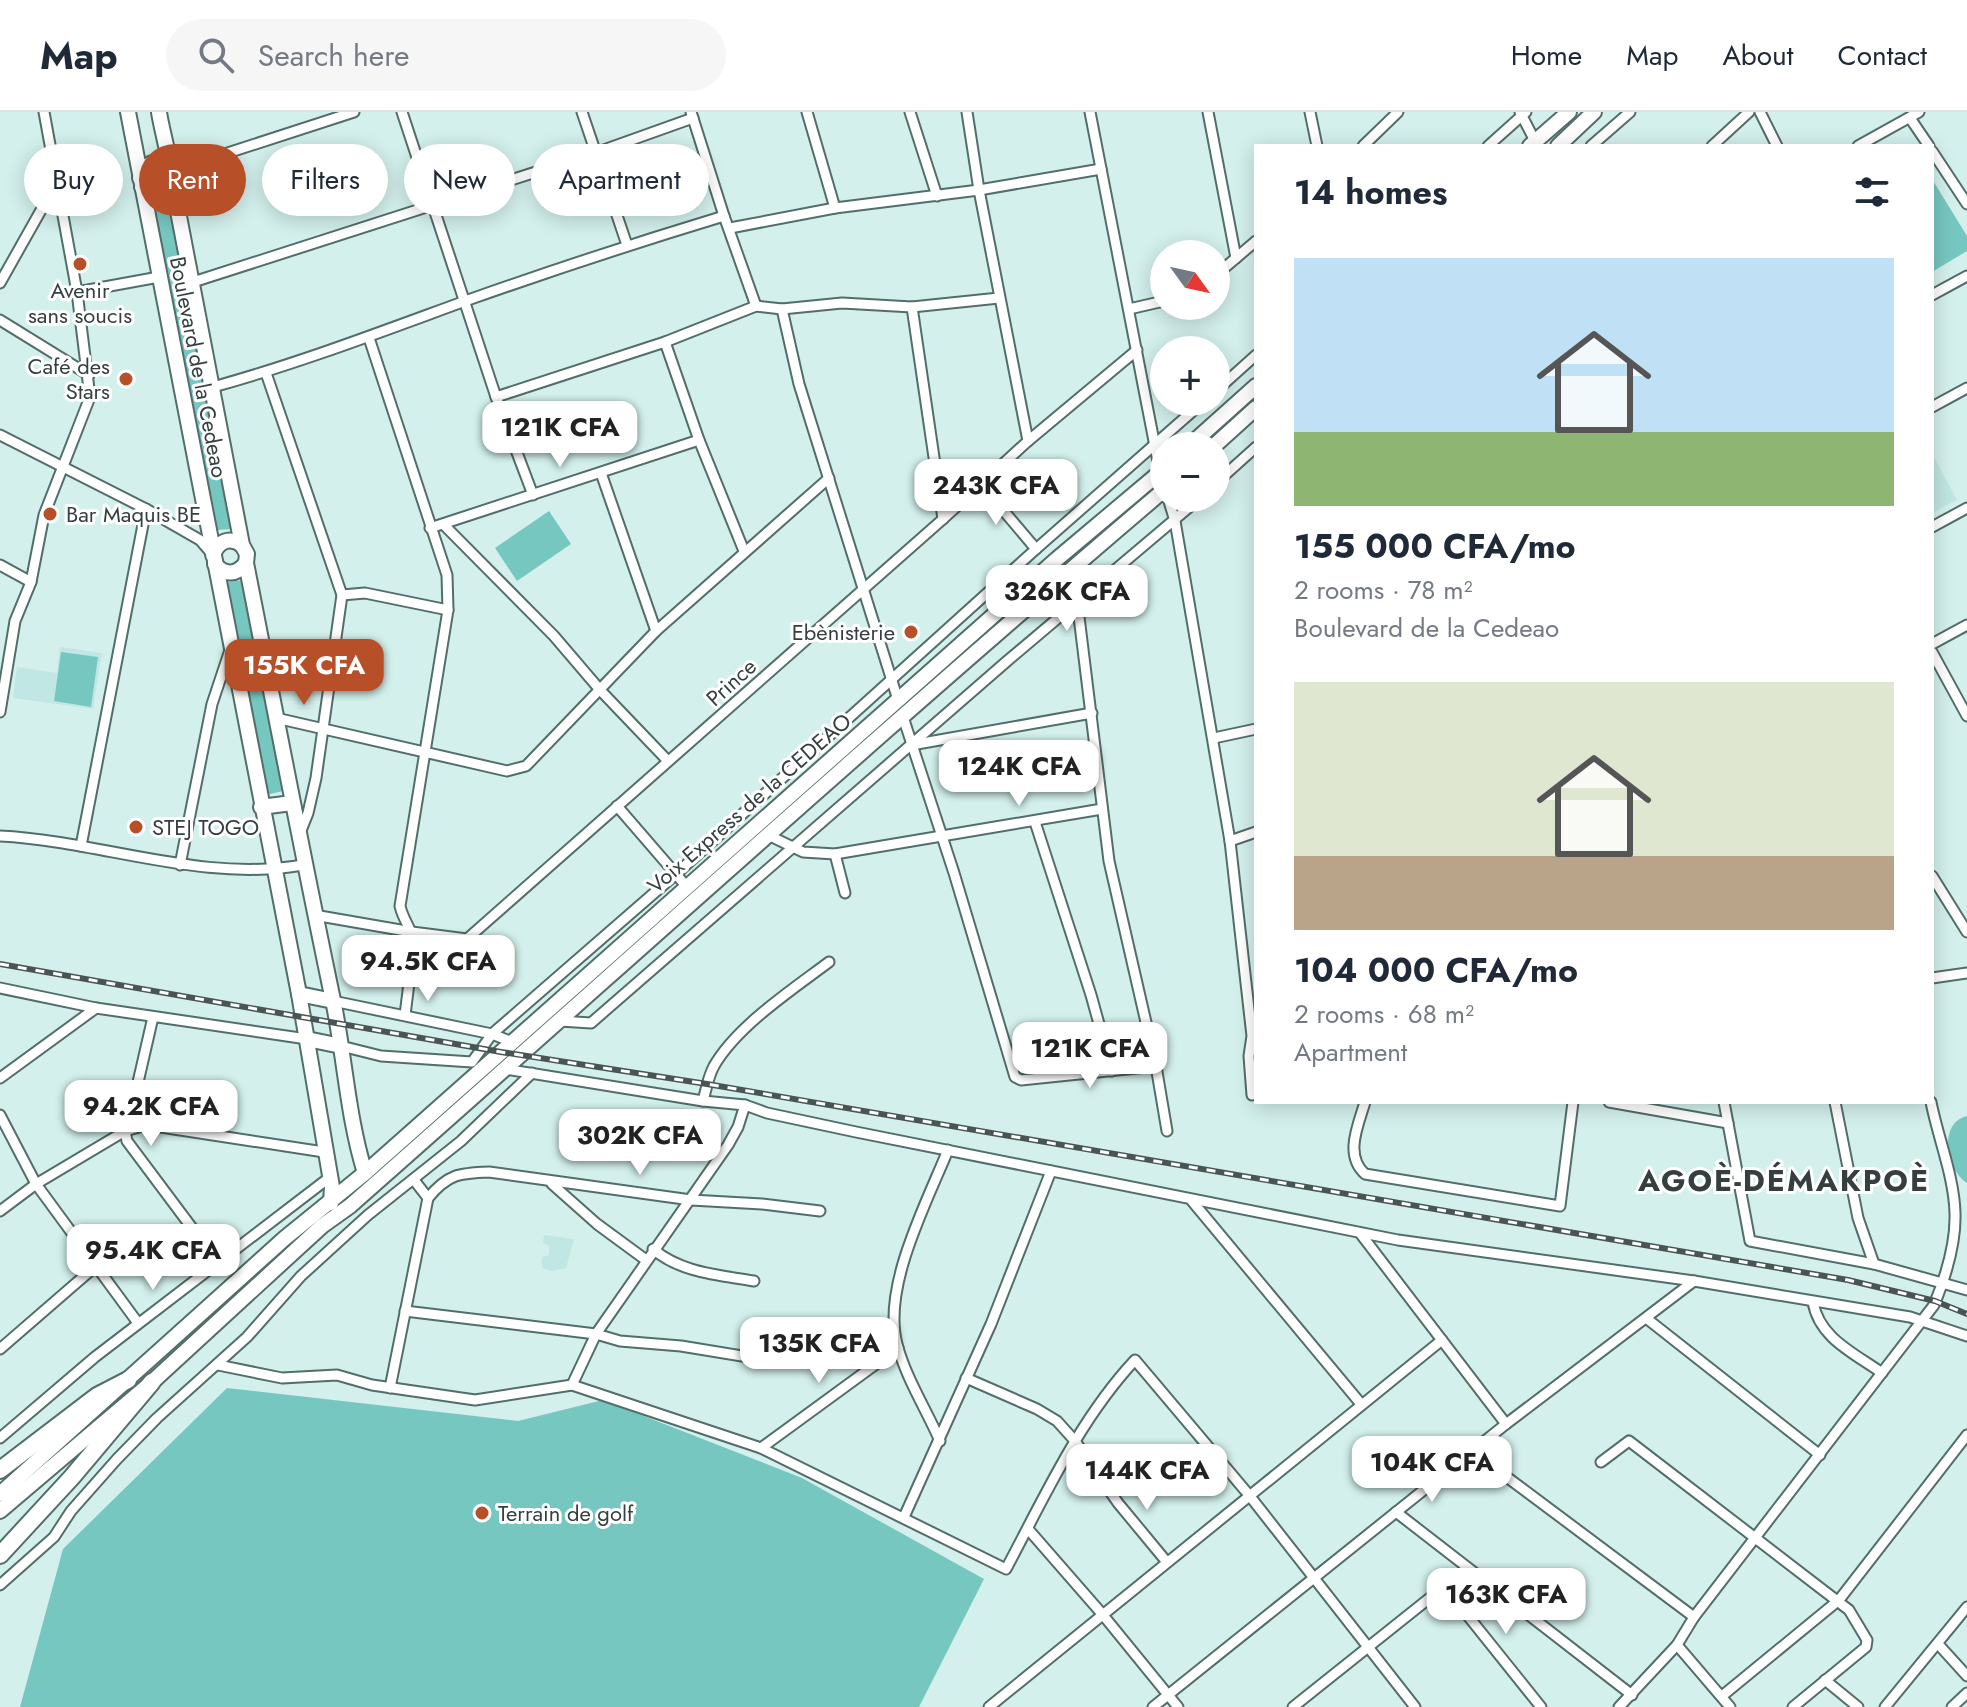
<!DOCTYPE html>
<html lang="en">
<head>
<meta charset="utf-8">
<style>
	:root { --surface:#fff; --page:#f6f6f7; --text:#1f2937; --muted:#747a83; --line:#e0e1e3; --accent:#b74f29 }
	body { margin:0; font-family:Jost,sans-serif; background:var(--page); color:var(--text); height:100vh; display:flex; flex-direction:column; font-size:30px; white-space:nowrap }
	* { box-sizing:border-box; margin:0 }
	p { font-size:26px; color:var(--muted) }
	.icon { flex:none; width:44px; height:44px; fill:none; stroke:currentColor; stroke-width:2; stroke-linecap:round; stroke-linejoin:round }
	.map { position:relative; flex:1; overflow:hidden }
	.side { position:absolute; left:1254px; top:32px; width:680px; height:960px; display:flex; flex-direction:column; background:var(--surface); border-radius:0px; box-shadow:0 4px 20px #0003 }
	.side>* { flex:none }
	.hud { position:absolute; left:24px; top:32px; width:760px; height:72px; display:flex; gap:16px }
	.needle { width:52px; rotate:123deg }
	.buttons { position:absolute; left:1150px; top:128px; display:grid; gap:16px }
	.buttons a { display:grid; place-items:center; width:80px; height:80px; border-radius:50%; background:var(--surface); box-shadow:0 4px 20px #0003; font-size:40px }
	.price { position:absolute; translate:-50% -68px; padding:0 18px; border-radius:16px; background:#fff; color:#222; font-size:26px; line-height:52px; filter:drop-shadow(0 2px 4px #0008) }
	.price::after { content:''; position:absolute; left:50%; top:48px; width:24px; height:18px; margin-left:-12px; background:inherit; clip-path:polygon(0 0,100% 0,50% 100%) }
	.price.active { background:var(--accent); color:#fff }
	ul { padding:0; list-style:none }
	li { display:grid; align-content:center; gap:16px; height:424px; padding:0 40px }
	li span { display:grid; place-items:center; height:248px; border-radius:0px; color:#555 }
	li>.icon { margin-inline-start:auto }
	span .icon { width:144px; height:144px; fill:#fffc; stroke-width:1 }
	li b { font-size:34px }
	h2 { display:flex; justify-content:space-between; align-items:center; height:96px; padding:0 40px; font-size:34px }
	.tag { padding:0 28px; border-radius:36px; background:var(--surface); box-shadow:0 4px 20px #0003; font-size:28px; line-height:72px }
	.tag.active { background:var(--accent); color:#fff }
	header { display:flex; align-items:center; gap:48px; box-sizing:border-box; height:112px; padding:0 40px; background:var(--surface); border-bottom:2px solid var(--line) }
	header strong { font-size:38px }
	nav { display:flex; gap:44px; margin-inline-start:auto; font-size:28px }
	.search { width:560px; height:72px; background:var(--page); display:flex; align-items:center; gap:20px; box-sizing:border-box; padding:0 28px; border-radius:44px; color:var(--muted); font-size:30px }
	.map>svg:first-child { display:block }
	.built { fill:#c0e7e3 }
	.green { fill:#77c7c1 }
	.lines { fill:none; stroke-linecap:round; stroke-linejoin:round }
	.street-casing { stroke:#536d6a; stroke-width:13 }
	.primary-casing { stroke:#536d6a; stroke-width:18 }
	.highway-casing { stroke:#536d6a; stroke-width:20 }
	.street { stroke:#fff; stroke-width:9 }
	.primary { stroke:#fff; stroke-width:14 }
	.highway { stroke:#fff; stroke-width:16 }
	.rail-casing { stroke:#485554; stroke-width:6 }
	.rail { stroke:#fff; stroke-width:3; stroke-dasharray:9; stroke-linecap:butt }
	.poi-dot { fill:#b74f29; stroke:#fff; stroke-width:3 }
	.labels { text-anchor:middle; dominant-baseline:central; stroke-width:6; stroke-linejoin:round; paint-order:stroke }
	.poi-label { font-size:22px; fill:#343f3e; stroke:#fff; text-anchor:start }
	.street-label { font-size:22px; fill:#343f3e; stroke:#fff }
	.district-label { font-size:30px; font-weight:bold; letter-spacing:2px; fill:#343f3e; stroke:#fff }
</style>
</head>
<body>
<header>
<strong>Map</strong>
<div class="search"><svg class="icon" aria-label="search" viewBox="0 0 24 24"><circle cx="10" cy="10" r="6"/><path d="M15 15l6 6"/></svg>Search here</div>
<nav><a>Home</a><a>Map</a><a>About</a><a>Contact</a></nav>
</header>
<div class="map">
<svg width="1967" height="1595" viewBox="0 0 1967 1595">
	<rect width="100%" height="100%" fill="#d3f0ed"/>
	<g class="built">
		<polygon points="1932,341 1957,388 1932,401"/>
		<polygon points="60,535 102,541 93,597 13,586 17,555 57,561"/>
		<polygon points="544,1123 574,1127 566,1156 552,1159 542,1156 542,1145 549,1143 549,1134 543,1131"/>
	</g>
	<g class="green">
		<polygon points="1932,67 1967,124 1967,139 1932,160"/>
		<polygon points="169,92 233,417 217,418 154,93"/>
		<polygon points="549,399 571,432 517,469 495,436"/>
		<polygon points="242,468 283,679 266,683 228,470"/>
		<polygon points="61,540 98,545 91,595 54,589"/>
		<path d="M1967,1004V1071C1947,1059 1937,1011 1967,1004Z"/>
		<polygon points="227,1276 518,1309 603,1288 802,1366 984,1467 919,1595 20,1595 63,1437"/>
	</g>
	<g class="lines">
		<g class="street-casing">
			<g id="street">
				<polyline points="402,0 496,285 533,383"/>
				<polyline points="582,0 627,133"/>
				<polyline points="691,0 724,104 756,194"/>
				<polyline points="807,0 835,96"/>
				<polyline points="910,0 937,84"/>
				<polyline points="967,0 979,78 1028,329"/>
				<polyline points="1090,0 1160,360"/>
				<polyline points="1208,0 1236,146"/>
				<polyline points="1310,0 1317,34"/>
				<polyline points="1520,0 1537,33"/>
				<polyline points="1760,0 1777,34"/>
				<polyline points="1910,6 1929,34"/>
				<polyline points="1363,34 1398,0"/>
				<polyline points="1488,34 1526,0"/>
				<polyline points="1591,34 1630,0"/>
				<polyline points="1712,34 1749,0"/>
				<polyline points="1858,34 1919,0"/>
				<polyline points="1932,39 1967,92"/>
				<polyline points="172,59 354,0"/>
				<polyline points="730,116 835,96 979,78 1101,57"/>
				<polyline points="1216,163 1256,129"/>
				<polyline points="0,171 58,68"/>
				<polyline points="190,171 595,41 693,6"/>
				<polyline points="77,180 159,165"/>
				<polyline points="1932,183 1967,164"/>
				<polyline points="912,195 943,407"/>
				<polyline points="782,197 799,272 898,588"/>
				<polyline points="1129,197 1164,189"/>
				<polyline points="0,208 89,263"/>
				<path d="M369,226L447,463L448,498L400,794C403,808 412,817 414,831L405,903"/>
				<polyline points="665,230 699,328 744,439"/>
				<polyline points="266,261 342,483 316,666 308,701 300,721"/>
				<path d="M213,275C300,251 383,219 468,188C553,158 638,130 724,104"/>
				<polyline points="1216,279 1256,243"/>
				<polyline points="496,285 665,230 756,194 782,197 842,191 912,195 999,186"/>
				<polyline points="1932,295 1967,276"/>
				<polyline points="0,323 146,397 200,428 212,442"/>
				<polyline points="601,361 656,519"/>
				<polyline points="1216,371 1256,335"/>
				<polyline points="981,372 1036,437"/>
				<polyline points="1168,386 1175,409 1230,729 1252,924 1249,944 1252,983"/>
				<polyline points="444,413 554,524 601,579 668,649"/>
				<polyline points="1932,415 1967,396"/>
				<polyline points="430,416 699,328"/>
				<polyline points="0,453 31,470"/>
				<polyline points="1073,456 1109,749 1156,954 1167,1019"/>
				<polyline points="342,483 365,481 448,498"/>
				<polyline points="1932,532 1967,513"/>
				<polyline points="1932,540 1967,604"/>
				<polyline points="0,600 15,509 31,470 44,403 90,285 77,180 44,0"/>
				<polyline points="903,605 954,761 1015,965 1021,968 1156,954"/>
				<polyline points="276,606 507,659 526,654 656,519 829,366"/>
				<polyline points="1214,626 1256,617"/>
				<polyline points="917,632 1092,601"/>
				<polyline points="617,694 687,775"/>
				<polyline points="1035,710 1091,883 1112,959"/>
				<polyline points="766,722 803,740 835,742 1102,697"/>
				<path d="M0,724C101,729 201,771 303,753"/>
				<polyline points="1230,729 1256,720"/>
				<polyline points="81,734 146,397"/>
				<polyline points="835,742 845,781"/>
				<polyline points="180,753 212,592 230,538"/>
				<polyline points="1932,764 1967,820"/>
				<polyline points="314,803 412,820 467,827 943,407 1028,329 1137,238"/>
				<polyline points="1932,866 1967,861"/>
				<polyline points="0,876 96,896 307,927"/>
				<polyline points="333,889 492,922 512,930"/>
				<polyline points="153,905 133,992 125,1019 127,1029 219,1152"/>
				<polyline points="560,909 591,911 1006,550 1200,386"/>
				<polyline points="341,934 381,944 472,950 492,922 676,762 1036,437 1203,290"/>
				<polyline points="505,957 703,989 745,993 767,1001 856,1020 1398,1128 1694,1169 1910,1205 1967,1224"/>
				<polyline points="0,966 96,896"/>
				<path d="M703,989C706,978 708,965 714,954C737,914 793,877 829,850"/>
				<path d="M1365,990C1358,1014 1344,1043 1365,1062L1560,1094L1573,990"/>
				<polyline points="1609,990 1728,1011"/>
				<polyline points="1724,990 1750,1129 1874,1152 1967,1178"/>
				<polyline points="1835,990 1858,1106 1874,1152"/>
				<polyline points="0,1003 36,1072 138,1211"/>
				<polyline points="552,1072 597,1112 646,1148"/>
				<path d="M428,1086C448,1062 459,1061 489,1060L691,1088L762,1092L820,1099"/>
				<polyline points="1192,1089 1361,1292"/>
				<polyline points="0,1099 36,1072 125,1019 146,1013 154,1014 324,1040"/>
				<polyline points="1360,1121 1506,1312"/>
				<path d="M653,1137C681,1161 719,1163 754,1169"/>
				<path d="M1813,1190C1819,1226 1854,1241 1882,1261"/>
				<polyline points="405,1199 596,1222 620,1229 681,1234 766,1248"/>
				<polyline points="1646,1206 1820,1343"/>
				<polyline points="0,1237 97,1153"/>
				<path d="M218,1253L282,1266L337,1263L372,1273L475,1288L572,1273L761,1336L1006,1457C1044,1386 1079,1308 1135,1248L1249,1383L1415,1595"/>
				<polyline points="966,1266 1037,1297 1057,1309 1075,1329 1118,1391 1166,1449"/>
				<polyline points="572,1273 596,1222 728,1033 738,1015 745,993"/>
				<polyline points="390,1276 428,1086 414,1068"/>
				<polyline points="0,1326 95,1245 330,1065"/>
				<path d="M940,1329C927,1299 905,1264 897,1232C882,1175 926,1092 948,1038"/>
				<polyline points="761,1336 898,1236"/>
				<polyline points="1472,1339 1694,1505"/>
				<polyline points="1601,1350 1629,1329 1849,1498 1867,1528 1866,1535 1793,1595"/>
				<polyline points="1396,1400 1632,1583"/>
				<polyline points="904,1405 991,1212 1051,1059"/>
				<polyline points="1028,1417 1103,1503 1178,1595"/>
				<polyline points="0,1473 54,1425 71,1399 117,1347 157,1306 247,1225 301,1164 368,1103 461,1029 532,961"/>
				<polyline points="1444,1474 1541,1595"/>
				<polyline points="1938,1532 1967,1564"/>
				<polyline points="1677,1533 1730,1595"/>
				<polyline points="1825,1568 1858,1595"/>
				<polyline points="1722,1584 1839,1488 1967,1323"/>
				<polyline points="989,1595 1442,1228"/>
				<polyline points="1153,1595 1506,1312 1694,1169"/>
				<polyline points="1293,1595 1466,1457"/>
				<path d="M1619,1595L1677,1533L1694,1505L1934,1193C1946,1164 1956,1132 1955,1101C1954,1064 1938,1026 1931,990"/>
				<polyline points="1885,1595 1967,1495"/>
				<polyline points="1952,1595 1967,1581"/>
			</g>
		</g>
		<g class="primary-casing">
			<g id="primary">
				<polyline points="128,0 299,882 332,1075 331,1091"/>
				<path d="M159,0C161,16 174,62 173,73L242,433L247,442L246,451C275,598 303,746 334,893C345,949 348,1006 365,1061"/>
				<polyline points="1530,34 1569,0"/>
				<polyline points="1558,34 1594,0"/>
				<path d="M140,66C144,51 156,46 169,55"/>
				<path d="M142,75C151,87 165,86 173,73"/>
				<polyline points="1189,334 1256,274"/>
				<polyline points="1214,334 1256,296"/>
				<path d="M213,443C218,429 230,424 242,433"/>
				<path d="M215,452C224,464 237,463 246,451"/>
				<polyline points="261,695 292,691"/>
				<polyline points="299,882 333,889"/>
				<polyline points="307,927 341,934"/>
				<polyline points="0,1382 285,1126 365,1061 1057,447 1164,357"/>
				<path d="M0,1399L152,1270L322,1114L350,1094C621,855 889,612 1164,378"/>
			</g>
		</g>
		<g class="highway-casing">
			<g id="highway">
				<polyline points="0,1358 97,1284 128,1268"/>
				<polyline points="0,1443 72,1365 152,1270"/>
			</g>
		</g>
		<use href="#street" class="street"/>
		<use href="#primary" class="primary"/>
		<use href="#highway" class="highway"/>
		<g class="rail-casing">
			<polyline id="rail" points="0,852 501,940 707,972 1848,1168 1935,1189 1967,1202"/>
		</g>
		<use href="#rail" class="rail"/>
	</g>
	<g class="poi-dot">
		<circle cx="80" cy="152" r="8"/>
		<circle cx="126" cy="267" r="8"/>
		<circle cx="50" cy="402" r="8"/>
		<circle cx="911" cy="520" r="8"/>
		<circle cx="136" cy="715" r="8"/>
		<circle cx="482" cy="1401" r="8"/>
	</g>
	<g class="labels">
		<g class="poi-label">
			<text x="80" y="178" text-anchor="middle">Avenir<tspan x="80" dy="25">sans soucis</tspan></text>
			<text x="110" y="254" text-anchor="end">Café des<tspan x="110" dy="25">Stars</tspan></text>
			<text x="66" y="402">Bar Maquis BE</text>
			<text x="895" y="520" text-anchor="end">Ebènisterie</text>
			<text x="152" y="715">STEJ TOGO</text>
			<text x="498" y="1401">Terrain de golf</text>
		</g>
		<g class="street-label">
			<text transform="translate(199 255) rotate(79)">Boulevard de la Cedeao</text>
			<text transform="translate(731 570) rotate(-42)">Prince</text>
			<text transform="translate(749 691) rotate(-41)">Voix Express de la CEDEAO</text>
		</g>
		<g class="district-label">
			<text x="1784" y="1068">AGOÈ-DÉMAKPOÈ</text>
		</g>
	</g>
</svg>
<div class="buttons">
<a><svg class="needle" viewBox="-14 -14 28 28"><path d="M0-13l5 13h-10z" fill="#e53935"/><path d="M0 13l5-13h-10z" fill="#747a83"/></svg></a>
<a>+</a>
<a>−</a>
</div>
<b class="price" style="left:560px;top:357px">121K CFA</b>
<b class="price" style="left:996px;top:415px">243K CFA</b>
<b class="price" style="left:1067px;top:521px">326K CFA</b>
<b class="price active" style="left:304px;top:595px">155K CFA</b>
<b class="price" style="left:1019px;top:696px">124K CFA</b>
<b class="price" style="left:428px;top:891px">94.5K CFA</b>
<b class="price" style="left:1090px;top:978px">121K CFA</b>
<b class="price" style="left:151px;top:1036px">94.2K CFA</b>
<b class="price" style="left:640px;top:1065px">302K CFA</b>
<b class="price" style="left:153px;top:1180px">95.4K CFA</b>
<b class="price" style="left:819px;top:1273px">135K CFA</b>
<b class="price" style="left:1432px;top:1392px">104K CFA</b>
<b class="price" style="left:1147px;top:1400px">144K CFA</b>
<b class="price" style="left:1506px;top:1524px">163K CFA</b>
<div class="hud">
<a class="tag">Buy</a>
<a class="tag active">Rent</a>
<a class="tag">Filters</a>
<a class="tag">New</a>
<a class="tag">Apartment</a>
</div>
<section class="side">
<h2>14 homes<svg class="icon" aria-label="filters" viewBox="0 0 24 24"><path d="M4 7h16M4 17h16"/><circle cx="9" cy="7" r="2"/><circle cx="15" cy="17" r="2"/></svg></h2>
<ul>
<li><span style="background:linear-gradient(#bfe0f5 70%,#8fb573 0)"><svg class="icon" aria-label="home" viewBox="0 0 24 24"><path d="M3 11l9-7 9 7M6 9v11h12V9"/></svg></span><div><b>155 000 CFA/mo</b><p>2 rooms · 78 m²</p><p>Boulevard de la Cedeao</p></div></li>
<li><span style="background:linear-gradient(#dfe7d0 70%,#b9a48a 0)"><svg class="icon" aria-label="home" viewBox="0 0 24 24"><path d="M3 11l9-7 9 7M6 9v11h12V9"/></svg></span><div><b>104 000 CFA/mo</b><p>2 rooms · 68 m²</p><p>Apartment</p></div></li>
</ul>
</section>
</div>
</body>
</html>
